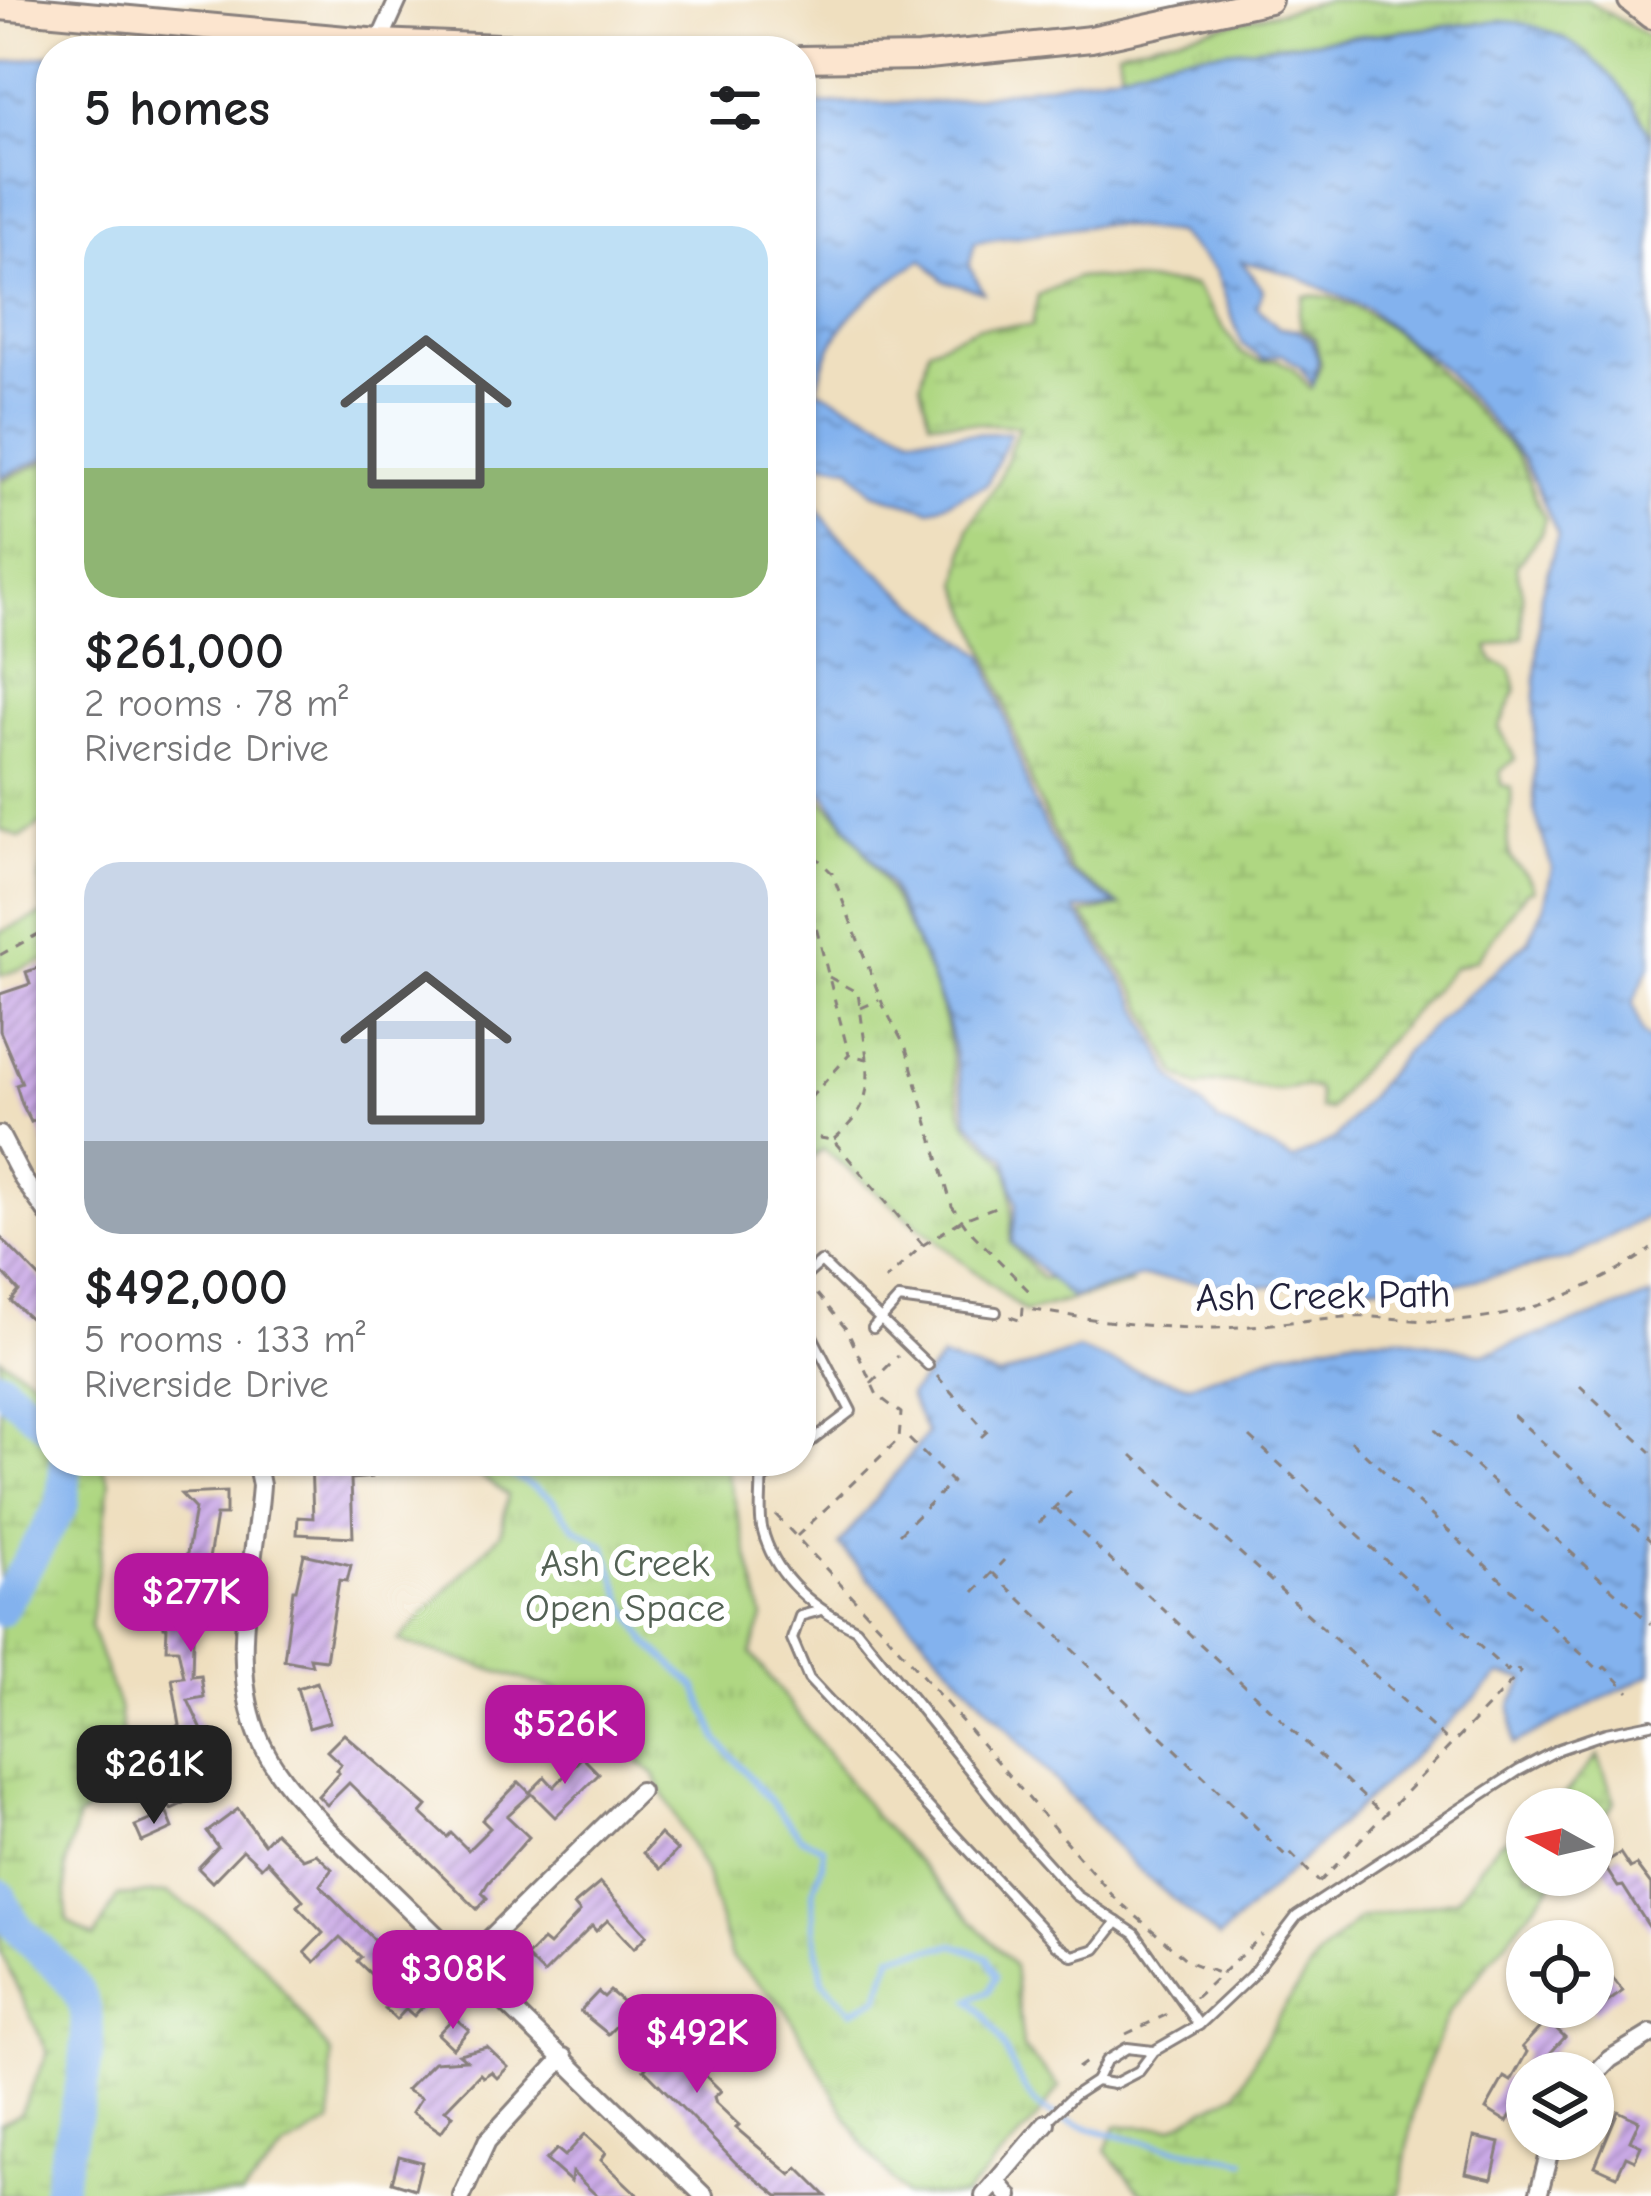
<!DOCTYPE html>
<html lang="en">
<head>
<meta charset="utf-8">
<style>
	:root { --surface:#fff; --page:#f2f2f2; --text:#202124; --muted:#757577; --accent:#b5179e }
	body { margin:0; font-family:"Comic Neue",sans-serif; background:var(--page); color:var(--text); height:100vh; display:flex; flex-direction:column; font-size:45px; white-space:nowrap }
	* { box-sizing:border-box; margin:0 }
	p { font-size:39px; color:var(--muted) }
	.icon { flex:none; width:66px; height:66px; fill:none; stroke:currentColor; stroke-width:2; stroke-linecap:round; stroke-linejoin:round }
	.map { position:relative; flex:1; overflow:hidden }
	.drawer { position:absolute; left:36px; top:36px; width:780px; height:1440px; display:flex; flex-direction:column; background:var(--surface); border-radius:48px; box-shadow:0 3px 9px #0004 }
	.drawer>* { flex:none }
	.needle { width:78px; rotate:278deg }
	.buttons { position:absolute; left:1506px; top:1788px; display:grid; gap:24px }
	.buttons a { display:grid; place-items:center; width:108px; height:108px; border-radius:50%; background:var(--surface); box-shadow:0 3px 9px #0004; font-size:60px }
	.price { position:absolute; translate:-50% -102px; padding:0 27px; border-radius:24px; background:var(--accent); color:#fff; font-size:39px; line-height:78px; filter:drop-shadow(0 3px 6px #0008) }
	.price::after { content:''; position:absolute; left:50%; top:72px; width:36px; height:27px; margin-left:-18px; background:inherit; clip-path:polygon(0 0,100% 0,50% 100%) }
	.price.selected { background:#222; color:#fff }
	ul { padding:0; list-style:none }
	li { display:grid; align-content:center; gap:24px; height:636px; padding:0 48px }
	li span { display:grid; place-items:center; height:372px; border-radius:36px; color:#555 }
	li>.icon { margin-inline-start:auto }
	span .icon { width:216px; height:216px; fill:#fffc; stroke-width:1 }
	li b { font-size:51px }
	h2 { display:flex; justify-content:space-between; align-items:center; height:144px; padding:0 48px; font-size:51px }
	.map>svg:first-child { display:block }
	.wetland { fill:url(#wetland-marsh); stroke:#687c5e; stroke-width:3 }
	.park { fill:url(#park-tufts); stroke:#687c5e; stroke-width:3 }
	.water { fill:url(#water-ripples); stroke:#526a94; stroke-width:3; fill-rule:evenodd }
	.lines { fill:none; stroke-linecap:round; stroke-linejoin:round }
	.stream { stroke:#83b2ee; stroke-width:6 }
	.river { stroke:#83b2ee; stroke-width:33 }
	.building { fill:url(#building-hatch) }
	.lane-casing { stroke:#88807d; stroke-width:14 }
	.street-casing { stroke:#88807d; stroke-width:22 }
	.secondary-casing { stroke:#88807d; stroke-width:30 }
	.path { stroke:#88807d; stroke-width:3; stroke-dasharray:9 9; stroke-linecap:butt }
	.lane { stroke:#fff; stroke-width:8 }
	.street { stroke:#fff; stroke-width:16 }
	.secondary { stroke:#fce5cf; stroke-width:24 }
	.labels { text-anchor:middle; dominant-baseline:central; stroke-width:12; stroke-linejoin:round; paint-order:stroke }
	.street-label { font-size:39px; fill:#22223b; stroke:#fff }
	.park-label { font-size:39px; fill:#536154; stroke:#fff }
</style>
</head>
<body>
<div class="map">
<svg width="1651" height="2196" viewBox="0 0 1651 2196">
	<defs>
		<pattern id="wetland-marsh" width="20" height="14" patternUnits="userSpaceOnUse" patternTransform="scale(3)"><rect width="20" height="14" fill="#afd782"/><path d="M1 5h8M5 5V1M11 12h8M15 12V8" fill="none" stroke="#96b871"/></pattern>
		<pattern id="park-tufts" width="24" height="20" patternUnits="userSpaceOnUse" patternTransform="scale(3)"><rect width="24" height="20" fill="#afd782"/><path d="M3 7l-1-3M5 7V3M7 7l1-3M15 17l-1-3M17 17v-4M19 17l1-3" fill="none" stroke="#96b871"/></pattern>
		<pattern id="water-ripples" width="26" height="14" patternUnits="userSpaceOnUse" patternTransform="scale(3)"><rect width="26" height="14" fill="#83b2ee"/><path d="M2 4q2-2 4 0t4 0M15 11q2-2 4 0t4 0" fill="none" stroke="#6b90c2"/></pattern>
		<pattern id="building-hatch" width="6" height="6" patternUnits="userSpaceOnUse" patternTransform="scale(3)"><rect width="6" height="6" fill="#cbaae7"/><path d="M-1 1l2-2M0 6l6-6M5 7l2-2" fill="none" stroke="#a48abc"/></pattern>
	</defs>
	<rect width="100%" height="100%" fill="#fff"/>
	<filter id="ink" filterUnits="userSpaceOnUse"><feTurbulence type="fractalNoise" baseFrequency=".00833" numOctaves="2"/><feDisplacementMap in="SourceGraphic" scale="24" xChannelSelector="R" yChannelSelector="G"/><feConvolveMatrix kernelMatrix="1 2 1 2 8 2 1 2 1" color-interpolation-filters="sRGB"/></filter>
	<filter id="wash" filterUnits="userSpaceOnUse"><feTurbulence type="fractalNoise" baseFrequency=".004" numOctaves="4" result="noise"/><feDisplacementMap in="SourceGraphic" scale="48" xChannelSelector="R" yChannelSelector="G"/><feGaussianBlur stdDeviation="2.7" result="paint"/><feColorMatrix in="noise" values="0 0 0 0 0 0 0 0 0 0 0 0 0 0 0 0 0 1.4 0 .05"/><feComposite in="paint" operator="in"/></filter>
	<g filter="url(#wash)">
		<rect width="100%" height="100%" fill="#efdfbf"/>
		<g class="wetland">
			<path d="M1078,277L1194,285L1241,353L1260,362L1278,360L1293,369L1311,389L1321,364L1315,338L1301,328L1299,312L1304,296C1367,288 1449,381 1488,425C1498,436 1511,447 1519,459C1530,478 1532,500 1545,518L1541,533L1516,566L1522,593V637L1488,647L1493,661L1511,669L1516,691L1499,727L1515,759L1500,771L1501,785L1511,787C1514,809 1502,837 1511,858C1518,871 1530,873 1534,890L1526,892L1476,960L1454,967L1346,1086L1330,1110L1320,1109L1318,1090C1299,1082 1288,1092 1269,1090C1245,1086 1222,1076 1199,1087L1177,1075L1138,994L1082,914L1121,906L1071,870L1036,795L987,652L959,583L968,528L998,482L1019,426L930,420L921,384L929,348L978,327L1032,326L1038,295Z"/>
			<polygon points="0,1358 51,1390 51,1461 100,1461 110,1483 90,1626 119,1707 128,1781 78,1818 65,1867 67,1921 94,1938 118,1896 167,1893 217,1924 263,1964 331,2054 331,2123 285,2149 241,2196 0,2196 0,2124 20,2114 48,2053 0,1951"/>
			<polygon points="1598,1756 1615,1802 1593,1831 1593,1809 1552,1809"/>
			<polygon points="1527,1830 1527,1875 1559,1875 1449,2012 1417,2090 1400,2196 1152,2196 1140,2191 1106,2151 1116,2126 1172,2127 1237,2092 1276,2019 1318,1957 1359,1919 1457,1899 1498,1843"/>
		</g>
		<g class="park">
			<polygon points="1329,0 1587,0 1651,39 1651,139 1641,116 1587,53 1560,36 1480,22 1174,56 1121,71 1118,50"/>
			<polygon points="51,459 51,958 0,976 0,932 43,914 40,878 50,844 45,821 20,838 0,829 0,481"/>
			<path d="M801,782C861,821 928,954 945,1023C951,1048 956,1101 966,1122C973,1134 989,1144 998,1155C1017,1176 1012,1217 1010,1243L1041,1278L1133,1284L1025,1312L823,1149L801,1167Z"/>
			<polygon points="459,1461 725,1461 763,1618 751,1653 874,1815 1014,1966 1023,2048 1060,2087 1034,2122 964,2196 906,2196 863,2145 785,2008 731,1957 705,1871 654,1775 558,1690 398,1641 501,1533 508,1495"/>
		</g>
		<g class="water">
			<path d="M1501,21C1569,23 1626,79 1651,139V963L1633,1003L1642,1033L1651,1042V1214L1571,1258L1457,1284L1248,1286L1141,1277L1071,1298L1012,1243L1017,1203L1006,1158L969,1121L947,1019L926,963L890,885L825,794L801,777V104L947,102L1121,71L1174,56ZM1102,224L1176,233L1216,271L1242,344L1263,359L1282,354L1300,367L1313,385L1318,360L1312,340L1297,330L1279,328L1257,307L1263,290L1242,261L1291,274L1368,309L1443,368L1524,459L1558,535L1541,595L1535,696L1534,809L1552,868L1544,907L1529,940L1406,1050L1335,1139L1293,1160L1219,1122L1172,1077L1134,997L1075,910L1117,905L1068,872L1033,801L984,655L896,588L834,531L805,491L820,462L850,467L873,493L930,510L987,484L1010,433L912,435L817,389C832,319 866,298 922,259L944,281L984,293L969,266L975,242Z"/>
			<polygon points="51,55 51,455 0,477 0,63"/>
			<polygon points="1651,1296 1651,1674 1514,1744 1511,1705 1525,1679 1500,1675 1219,1938 1134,1866 839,1545 927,1434 909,1395 942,1358 999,1377 1078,1349 1130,1369 1189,1385 1281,1352 1352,1338 1401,1337 1484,1354"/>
		</g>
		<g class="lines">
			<path class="stream" d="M488,1461L550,1497L575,1528L605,1546L623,1600L647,1642L697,1688L718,1740L801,1837L823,1848L822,1865L813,1891L814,1929L823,1981L852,2011L879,1997L892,1955L955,1945L987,1957L996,1977L989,1991L970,2000C1006,2033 1007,2068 1033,2101C1059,2132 1202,2152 1245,2161"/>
			<g class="river">
				<polyline points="0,1385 51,1428"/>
				<polyline points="0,1610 62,1505 66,1461"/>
				<path d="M0,1896C14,1939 50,1951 75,1987C109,2034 63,2142 58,2196"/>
			</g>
		</g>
		<g id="blocks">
			<g class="building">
				<polygon points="44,966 51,989 49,1158 36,1120 31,1122 22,1104 16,1085 22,1083 0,1031 0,994 30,984 26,972"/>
				<polygon points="0,1237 51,1289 51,1302 33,1321 11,1301 19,1291 0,1270"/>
				<polygon points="311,1461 375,1461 372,1477 351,1479 353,1537 297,1534 298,1517 313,1518"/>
				<polygon points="226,1492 226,1515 216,1515 202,1603 194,1602 192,1676 201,1675 204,1697 188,1700 223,1776 218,1778 222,1786 171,1809 159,1783 189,1770 171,1729 180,1725 172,1678 184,1677 178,1649 166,1649 167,1627 164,1627 157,1589 174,1592 174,1586 181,1587 195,1509 181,1494"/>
				<polygon points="304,1554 351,1565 347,1581 339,1580 326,1660 310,1658 312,1665 284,1660 293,1590 296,1590"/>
				<polygon points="317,1682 330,1722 309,1728 297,1688"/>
				<polygon points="344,1734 427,1806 421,1813 447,1837 451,1833 468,1850 490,1828 482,1820 519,1782 531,1794 507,1816 529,1837 488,1883 482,1893 487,1898 477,1909 349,1783 327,1805 318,1796 339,1773 336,1770 341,1764 327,1751"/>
				<polygon points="582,1757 599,1774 555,1817 530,1792 545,1777 554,1787"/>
				<polygon points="238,1809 264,1844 275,1832 303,1859 316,1854 332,1869 320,1885 411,1977 418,1987 414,1990 427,2002 414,2016 406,2009 396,2020 385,2009 396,1998 357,1961 361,1957 340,1937 315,1962 305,1952 323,1933 297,1906 303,1900 267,1861 261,1867 243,1850 212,1882 198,1868 218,1847 207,1832"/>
				<polygon points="167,1813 173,1828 142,1842 135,1826"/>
				<polygon points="660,1834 677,1850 660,1869 643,1853"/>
				<polygon points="1620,1853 1630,1868 1636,1865 1651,1885 1651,1930 1623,1886 1618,1887 1603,1864"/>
				<polygon points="600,1883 647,1935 634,1948 608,1920 596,1931 592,1926 544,1974 527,1957 543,1940 549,1945 580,1912 574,1905"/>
				<polygon points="1608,1972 1623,1991 1593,2013 1593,1983"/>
				<polygon points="610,1991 671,2042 721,2091 714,2097 716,2103 739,2125 736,2128 791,2175 798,2168 826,2196 778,2196 736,2163 644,2069 654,2059 618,2024 608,2034 580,2011 598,1992 604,1997"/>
				<polygon points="454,2017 469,2030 453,2048 438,2034"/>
				<polygon points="1547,2020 1565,2037 1532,2073 1527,2073 1527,2086 1507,2122 1486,2109 1504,2077 1511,2081 1527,2052 1522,2047"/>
				<polygon points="487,2047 508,2067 497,2078 491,2072 483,2077 480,2074 445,2110 453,2115 441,2132 412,2112 421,2098 406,2090 434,2062 466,2060 459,2054"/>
				<polygon points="1618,2111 1639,2121 1630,2141 1641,2146 1635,2160 1626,2156 1617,2176 1595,2166"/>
				<polygon points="585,2134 606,2153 601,2160 639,2196 597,2196 572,2172 571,2182 546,2160 557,2149 565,2156"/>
				<polygon points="1474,2137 1500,2143 1492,2179 1466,2173"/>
				<polygon points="399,2156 422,2162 415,2189 392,2182"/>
			</g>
		</g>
	</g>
	<g filter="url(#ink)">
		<use href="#blocks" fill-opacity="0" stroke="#88807d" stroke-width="3"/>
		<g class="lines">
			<g class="lane-casing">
				<g id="lane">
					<polyline points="801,1280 821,1262 928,1365"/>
					<polyline points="801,1315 851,1411 801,1449"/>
					<polyline points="873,1328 899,1299 996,1312"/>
					<path d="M760,1461C764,1483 758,1507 762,1528C774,1577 814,1609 856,1629L1023,1836L1076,1895L1135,1934L1199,2025"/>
					<polyline points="763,1479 786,1461"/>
					<polyline points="818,1611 800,1616 792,1639 809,1679 1057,1945 1073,1956 1096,1949 1117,1922"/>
					<polyline points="1096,2081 1114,2084 1139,2071 1154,2051 1199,2025 1251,1976 1297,1916 1518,1771 1559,1749 1606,1733 1651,1724"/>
					<polyline points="1048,2120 1073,2096 1096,2081 1106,2061 1127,2048 1153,2051"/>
				</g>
			</g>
			<g class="street-casing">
				<g id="street">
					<polyline points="379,42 398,0"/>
					<polyline points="0,1135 23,1179 51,1218"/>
					<path d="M256,1461L261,1485C255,1573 222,1673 267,1754C282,1782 305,1805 326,1828L704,2196"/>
					<polyline points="465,1963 640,1791"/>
					<polyline points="1593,2076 1610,2059 1651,2034"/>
					<polyline points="997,2182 1009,2196"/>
					<polyline points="462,2196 487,2141 564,2057"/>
					<polyline points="984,2196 1046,2123"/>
					<polyline points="1538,2196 1553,2139"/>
				</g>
			</g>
			<g class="secondary-casing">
				<g id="secondary">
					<polyline points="1631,0 1651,16"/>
					<polyline points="0,7 379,42 594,51"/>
					<polyline points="801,59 919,57 1091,39 1269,0"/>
				</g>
			</g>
			<g class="path">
				<polyline points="801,842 832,873 883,1005 906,1048 952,1206 969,1230 1029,1291"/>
				<polyline points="801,899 810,904 849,1055 812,1096 801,1097"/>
				<polyline points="0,955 51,927"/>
				<polyline points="829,977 858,993 867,1058"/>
				<polyline points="861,1008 879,1000"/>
				<polyline points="801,1111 804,1131"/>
				<polyline points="801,1135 833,1140 923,1245 885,1280"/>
				<path d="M834,1139C862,1115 871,1096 867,1059L850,1055"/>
				<polyline points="923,1245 962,1220 995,1207"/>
				<path d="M1010,1317L1022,1321L1023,1308C1087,1319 1150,1329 1216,1328C1258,1327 1301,1320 1344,1317C1382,1315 1419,1323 1454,1321C1523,1318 1596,1288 1651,1249"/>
				<polyline points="937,1376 987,1432"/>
				<polyline points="871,1383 898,1356"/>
				<polyline points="1580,1386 1651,1452"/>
				<polyline points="1513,1415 1651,1541"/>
				<polyline points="1435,1430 1651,1624"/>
				<polyline points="981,1437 992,1427"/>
				<polyline points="1250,1437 1507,1671 1512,1666 1521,1672 1318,1884"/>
				<polyline points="1351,1441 1600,1671 1605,1667 1629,1692"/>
				<polyline points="1132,1455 1451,1744"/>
				<polyline points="1055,1508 1382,1814"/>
				<polyline points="776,1515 882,1629 1114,1897 1189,1962 1221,1974"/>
				<polyline points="1039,1523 1071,1491"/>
				<polyline points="899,1534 952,1482 904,1434"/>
				<polyline points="797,1536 899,1439 901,1413 877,1395 847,1330 813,1289"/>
				<polyline points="993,1573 1285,1855 1289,1851 1319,1882"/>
				<polyline points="974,1592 1004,1560"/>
				<polyline points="1195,1998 1263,1935"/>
				<polyline points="1126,2034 1172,2012"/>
				<polyline points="1078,2068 1089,2060"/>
			</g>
			<use href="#lane" class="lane"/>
			<use href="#street" class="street"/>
			<use href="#secondary" class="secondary"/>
		</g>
	</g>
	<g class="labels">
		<g class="street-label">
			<text transform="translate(1323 1296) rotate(-1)">Ash Creek Path</text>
		</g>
		<g class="park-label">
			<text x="625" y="1563">Ash Creek<tspan x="625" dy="45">Open Space</tspan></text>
		</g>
	</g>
</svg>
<div class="buttons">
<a><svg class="needle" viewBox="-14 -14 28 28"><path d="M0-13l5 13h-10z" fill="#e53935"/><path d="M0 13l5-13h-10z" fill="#757577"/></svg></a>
<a><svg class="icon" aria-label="locate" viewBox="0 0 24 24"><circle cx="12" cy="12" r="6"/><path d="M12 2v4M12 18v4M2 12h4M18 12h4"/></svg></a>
<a><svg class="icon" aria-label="layers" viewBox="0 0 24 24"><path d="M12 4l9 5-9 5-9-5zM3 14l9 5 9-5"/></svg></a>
</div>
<b class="price" style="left:191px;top:1655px">$277K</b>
<b class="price" style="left:565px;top:1787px">$526K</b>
<b class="price selected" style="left:154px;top:1827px">$261K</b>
<b class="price" style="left:453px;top:2032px">$308K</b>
<b class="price" style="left:697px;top:2096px">$492K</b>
<section class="drawer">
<h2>5 homes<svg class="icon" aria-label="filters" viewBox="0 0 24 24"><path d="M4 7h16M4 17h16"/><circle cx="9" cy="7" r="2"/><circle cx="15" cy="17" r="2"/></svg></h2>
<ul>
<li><span style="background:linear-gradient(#bfe0f5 65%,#8fb573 0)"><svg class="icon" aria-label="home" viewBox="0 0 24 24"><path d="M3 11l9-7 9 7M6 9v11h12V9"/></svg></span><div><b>$261,000</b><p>2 rooms · 78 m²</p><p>Riverside Drive</p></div></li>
<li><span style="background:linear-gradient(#c9d6e8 75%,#9aa5b1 0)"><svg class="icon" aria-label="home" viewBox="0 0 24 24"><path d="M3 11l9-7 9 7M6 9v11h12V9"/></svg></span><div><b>$492,000</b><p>5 rooms · 133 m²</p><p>Riverside Drive</p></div></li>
</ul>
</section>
</div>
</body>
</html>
